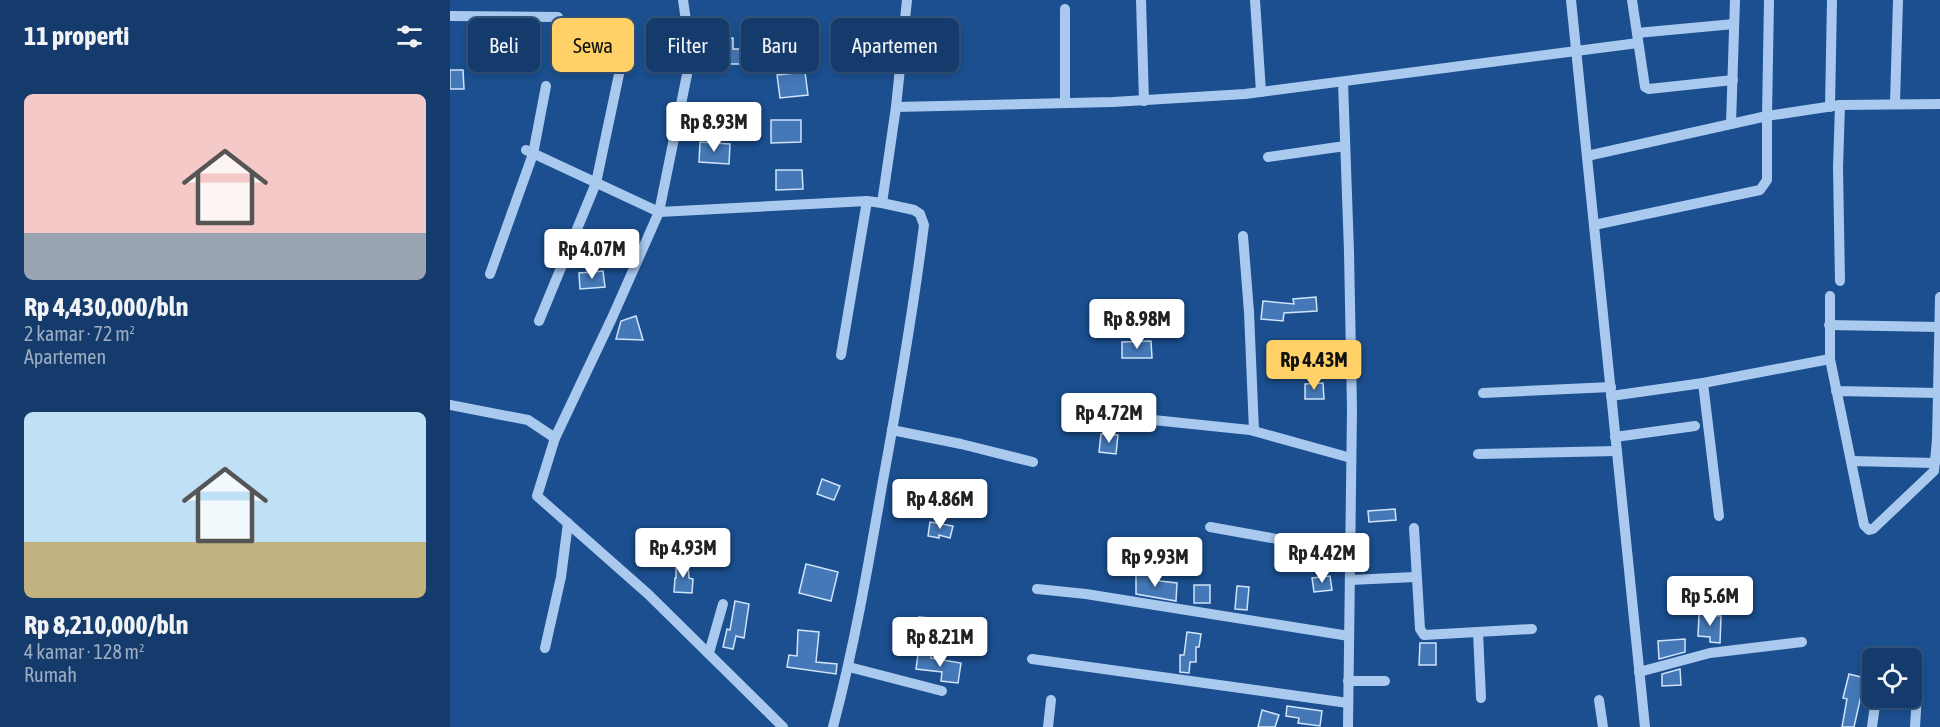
<!DOCTYPE html>
<html lang="id">
<head>
<meta charset="utf-8">
<style>
	:root { --surface:#143b6b; --page:#214673; --text:#f1f3f6; --muted:#9dadc1; --line:#33557e; --accent:#ffd166 }
	body { margin:0; font-family:"Asap Condensed",sans-serif; background:var(--page); color:var(--text); height:100vh; display:flex; flex-direction:column; font-size:22px; white-space:nowrap }
	* { box-sizing:border-box; margin:0 }
	p { font-size:20px; color:var(--muted) }
	.icon { flex:none; width:33px; height:33px; fill:none; stroke:currentColor; stroke-width:2; stroke-linecap:round; stroke-linejoin:round }
	.map { position:relative; flex:1; overflow:hidden }
	.sheet { display:flex; flex-direction:column; background:var(--surface); width:450px }
	.sheet>* { flex:none }
	.top-card { position:absolute; left:18px; top:18px; width:570px; height:54px; display:flex; gap:12px }
	.tools { position:absolute; left:1412px; top:648px; display:grid; gap:12px }
	.tools a { display:grid; place-items:center; width:60px; height:60px; border-radius:9px; background:var(--surface); box-shadow:0 3px 9px #0003,0 0 0 2px var(--line); font-size:30px }
	.price { position:absolute; translate:-50% -51px; padding:0 14px; border-radius:6px; background:#fff; color:#222; font-size:20px; line-height:39px; filter:drop-shadow(0 2px 3px #0008) }
	.price::after { content:''; position:absolute; left:50%; top:36px; width:18px; height:14px; margin-left:-9px; background:inherit; clip-path:polygon(0 0,100% 0,50% 100%) }
	.price.current { background:var(--accent); color:#111 }
	ul { padding:0; list-style:none }
	li { display:grid; align-content:center; gap:12px; height:318px; padding:0 24px }
	li span { display:grid; place-items:center; height:186px; border-radius:9px; color:#555 }
	li>.icon { margin-inline-start:auto }
	span .icon { width:108px; height:108px; fill:#fffc; stroke-width:1 }
	li b { font-size:26px }
	h2 { display:flex; justify-content:space-between; align-items:center; height:72px; padding:0 24px; font-size:26px }
	.pill { padding:0 21px; border-radius:9px; background:var(--surface); box-shadow:0 3px 9px #0003,0 0 0 2px var(--line); font-size:21px; line-height:54px }
	.pill.current { background:var(--accent); color:#111 }
	main { display:flex; flex:1; min-height:0 }
	.map>svg:first-child { display:block }
	.building { fill:#4478b7; stroke:#cfe3fa; stroke-width:1.5 }
	.lines { fill:none; stroke-linecap:round; stroke-linejoin:round }
	.minor { stroke:#a9c9ee; stroke-width:10 }
</style>
</head>
<body>
<main>
<section class="sheet">
<h2>11 properti<svg class="icon" aria-label="filters" viewBox="0 0 24 24"><path d="M4 7h16M4 17h16"/><circle cx="9" cy="7" r="2"/><circle cx="15" cy="17" r="2"/></svg></h2>
<ul>
<li><span style="background:linear-gradient(#f6c9c9 75%,#9aa5b1 0)"><svg class="icon" aria-label="home" viewBox="0 0 24 24"><path d="M3 11l9-7 9 7M6 9v11h12V9"/></svg></span><div><b>Rp 4,430,000/bln</b><p>2 kamar · 72 m²</p><p>Apartemen</p></div></li>
<li><span style="background:linear-gradient(#bfe0f5 70%,#c2b280 0)"><svg class="icon" aria-label="home" viewBox="0 0 24 24"><path d="M3 11l9-7 9 7M6 9v11h12V9"/></svg></span><div><b>Rp 8,210,000/bln</b><p>4 kamar · 128 m²</p><p>Rumah</p></div></li>
</ul>
</section>
<div class="map">
<svg width="1490" height="727" viewBox="0 0 1490 727">
	<rect width="100%" height="100%" fill="#1b4f8f"/>
	<g class="building">
		<polygon points="30,24 51,24 53,47 32,48"/>
		<polygon points="283,38 283,49 298,49 298,64 272,64 272,39"/>
		<polygon points="0,70 13,70 14,89 0,89"/>
		<polygon points="355,72 358,95 330,98 327,75"/>
		<polygon points="321,120 351,120 351,142 321,143"/>
		<polygon points="250,142 280,144 279,164 249,162"/>
		<polygon points="326,170 352,170 353,189 326,190"/>
		<polygon points="153,271 155,287 130,289 129,273"/>
		<polygon points="866,297 867,311 834,313 833,321 811,319 813,301 844,304 843,299"/>
		<polygon points="186,316 193,340 166,339 171,321"/>
		<polygon points="701,341 702,358 672,358 672,342"/>
		<polygon points="873,383 874,399 855,399 855,384"/>
		<polygon points="651,434 668,435 666,454 649,452"/>
		<polygon points="372,479 390,486 384,500 367,494"/>
		<polygon points="945,509 946,520 919,522 918,511"/>
		<polygon points="480,522 503,526 500,538 489,535 489,538 478,536"/>
		<polygon points="226,563 238,563 239,578 243,579 242,593 224,592 225,578 226,578"/>
		<polygon points="356,564 388,572 381,601 349,593"/>
		<polygon points="686,574 702,574 702,580 727,583 726,601 686,594"/>
		<polygon points="880,576 882,590 864,592 862,578"/>
		<rect x="744" y="585" width="16" height="18"/>
		<polygon points="787,586 799,587 797,610 785,609"/>
		<polygon points="285,601 299,604 294,638 286,636 283,649 273,647 277,629 280,630"/>
		<polygon points="1249,614 1271,616 1270,643 1260,642 1260,637 1248,636"/>
		<polygon points="469,617 480,618 478,636 467,635"/>
		<polygon points="348,630 369,632 366,662 387,664 386,674 337,667 339,655 347,656"/>
		<polygon points="737,632 751,634 749,647 746,647 746,662 740,662 739,673 730,672 730,655 734,655"/>
		<polygon points="1235,639 1235,652 1209,659 1208,641"/>
		<polygon points="970,643 986,643 986,665 969,665"/>
		<polygon points="468,654 481,655 481,658 511,663 508,683 491,681 492,672 466,669"/>
		<polygon points="1230,669 1231,685 1212,686 1212,674"/>
		<polygon points="1399,674 1415,678 1404,727 1392,727 1397,699 1393,698"/>
		<polygon points="837,706 872,711 870,726 848,723 849,718 836,716"/>
		<polygon points="812,710 829,715 825,727 808,727"/>
	</g>
	<g class="lines">
		<g class="minor">
			<polyline points="233,0 241,55 209,212 162,318 105,438 87,496 198,594 333,727"/>
			<polyline points="691,0 694,101"/>
			<polyline points="805,0 811,92"/>
			<polyline points="1121,0 1195,727"/>
			<polyline points="1182,0 1195,87 1199,89 1283,80"/>
			<polyline points="615,9 615,103"/>
			<polyline points="0,16 108,17"/>
			<polyline points="1187,33 1284,24"/>
			<polyline points="893,82 899,252 902,409 898,727"/>
			<polyline points="1445,103 1448,0"/>
			<polyline points="446,107 663,102 795,94 1188,43"/>
			<polyline points="1380,107 1382,0"/>
			<polyline points="1281,124 1285,0"/>
			<polyline points="76,150 209,212 417,201 432,203 446,107 457,0"/>
			<polyline points="1137,156 1317,116 1319,0"/>
			<polyline points="818,157 895,146"/>
			<polyline points="1144,225 1310,190 1317,180 1317,116 1390,105"/>
			<polyline points="793,236 799,312 804,431"/>
			<polyline points="40,274 83,154 96,86"/>
			<polyline points="1390,281 1388,168 1390,105 1490,104"/>
			<polyline points="1380,296 1380,359 1414,525 1419,530 1423,529 1484,471 1487,440 1488,393 1386,391"/>
			<polyline points="89,321 146,183 172,60"/>
			<polyline points="1379,325 1489,327"/>
			<polyline points="391,355 417,201"/>
			<polyline points="1253,383 1269,516"/>
			<polyline points="1033,393 1161,387"/>
			<polyline points="1488,393 1490,297"/>
			<polyline points="1161,396 1253,383 1380,359"/>
			<polyline points="0,405 78,420 105,438"/>
			<polyline points="655,415 800,430 901,458"/>
			<polyline points="442,430 511,444 583,462"/>
			<polyline points="1165,437 1245,426"/>
			<polyline points="1028,454 1167,451"/>
			<polyline points="1401,461 1485,463"/>
			<polyline points="760,527 900,552"/>
			<polyline points="964,528 970,629 974,635 1082,629"/>
			<polyline points="900,580 965,577"/>
			<polyline points="587,589 636,594 899,636"/>
			<polyline points="1028,632 1031,698"/>
			<polyline points="95,648 111,577 118,523"/>
			<polyline points="259,653 273,604"/>
			<polyline points="582,659 898,703"/>
			<polyline points="399,667 492,691"/>
			<polyline points="1189,672 1260,653 1352,642"/>
			<polyline points="898,681 935,681"/>
			<polyline points="1149,700 1153,727"/>
			<path d="M383,727C404,648 418,567 432,486C448,399 463,313 474,225L470,214L464,210L432,203"/>
			<polyline points="598,727 601,700"/>
			<polyline points="1422,727 1426,698"/>
			<polyline points="1465,727 1469,661"/>
		</g>
	</g>
</svg>
<div class="tools">
<a><svg class="icon" aria-label="locate" viewBox="0 0 24 24"><circle cx="12" cy="12" r="6"/><path d="M12 2v4M12 18v4M2 12h4M18 12h4"/></svg></a>
</div>
<b class="price" style="left:264px;top:153px">Rp 8.93M</b>
<b class="price" style="left:142px;top:280px">Rp 4.07M</b>
<b class="price" style="left:687px;top:350px">Rp 8.98M</b>
<b class="price current" style="left:864px;top:391px">Rp 4.43M</b>
<b class="price" style="left:659px;top:444px">Rp 4.72M</b>
<b class="price" style="left:490px;top:530px">Rp 4.86M</b>
<b class="price" style="left:233px;top:579px">Rp 4.93M</b>
<b class="price" style="left:872px;top:584px">Rp 4.42M</b>
<b class="price" style="left:705px;top:588px">Rp 9.93M</b>
<b class="price" style="left:1260px;top:627px">Rp 5.6M</b>
<b class="price" style="left:490px;top:668px">Rp 8.21M</b>
<div class="top-card">
<a class="pill">Beli</a>
<a class="pill current">Sewa</a>
<a class="pill">Filter</a>
<a class="pill">Baru</a>
<a class="pill">Apartemen</a>
</div>
</div>
</main>
</body>
</html>
